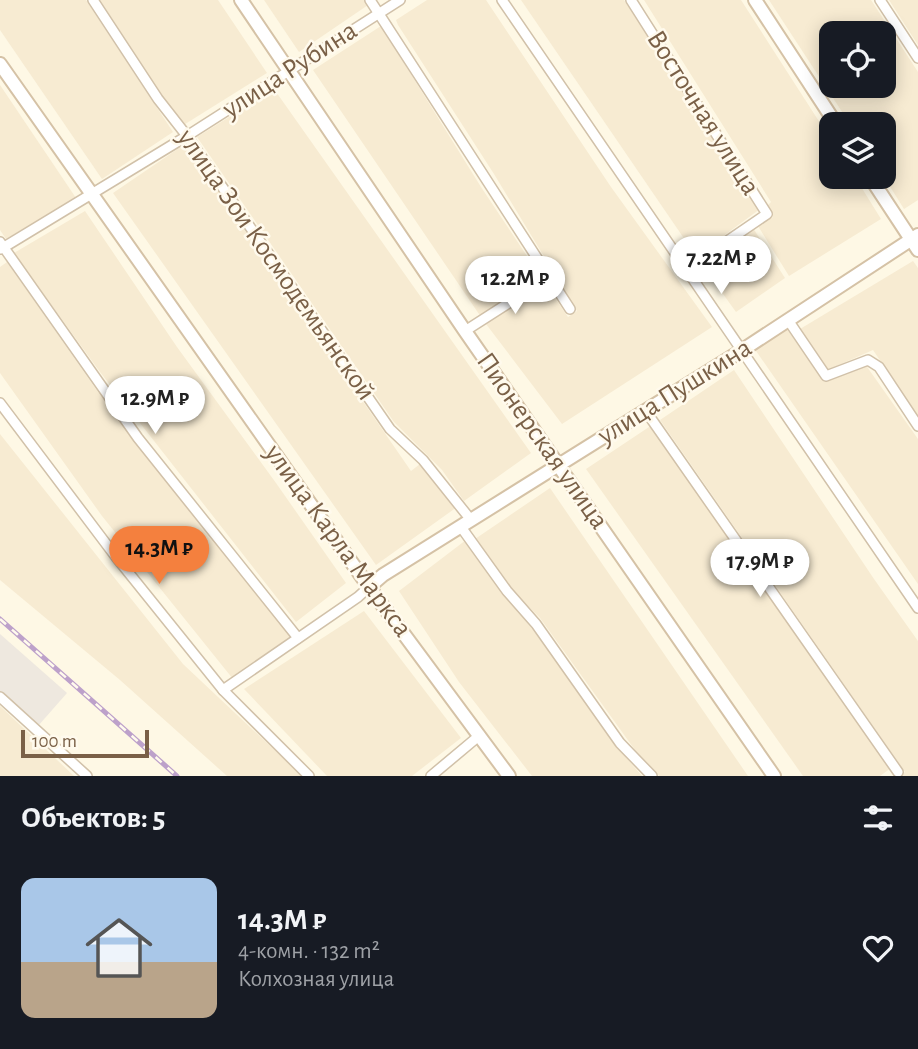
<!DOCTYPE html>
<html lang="ru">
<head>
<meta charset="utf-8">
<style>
	:root { --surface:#171b24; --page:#242831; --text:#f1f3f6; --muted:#9ea1a6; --line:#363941; --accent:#f4803e }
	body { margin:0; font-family:"Alegreya Sans",sans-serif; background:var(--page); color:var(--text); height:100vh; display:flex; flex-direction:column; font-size:26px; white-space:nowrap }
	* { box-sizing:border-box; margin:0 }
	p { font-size:23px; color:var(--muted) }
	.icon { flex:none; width:38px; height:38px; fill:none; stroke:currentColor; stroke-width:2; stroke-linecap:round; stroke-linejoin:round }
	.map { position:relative; height:776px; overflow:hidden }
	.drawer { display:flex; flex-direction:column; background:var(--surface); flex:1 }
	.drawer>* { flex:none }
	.controls { position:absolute; left:819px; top:21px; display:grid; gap:14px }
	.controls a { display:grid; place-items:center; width:77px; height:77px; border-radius:14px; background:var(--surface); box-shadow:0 4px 18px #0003; font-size:35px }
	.scale { position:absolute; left:21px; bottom:18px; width:128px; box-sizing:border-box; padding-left:7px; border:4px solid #7a6047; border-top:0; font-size:19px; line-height:24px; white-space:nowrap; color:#7a6047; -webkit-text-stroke:5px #fffaed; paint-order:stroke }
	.price { position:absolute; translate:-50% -60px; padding:0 16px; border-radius:24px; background:#fff; color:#222; font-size:23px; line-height:46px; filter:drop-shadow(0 2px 4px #0008) }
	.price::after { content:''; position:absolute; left:50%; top:42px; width:21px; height:16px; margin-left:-10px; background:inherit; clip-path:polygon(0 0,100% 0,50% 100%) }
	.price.active { background:var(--accent); color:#111 }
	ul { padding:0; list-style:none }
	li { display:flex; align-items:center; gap:21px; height:175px; padding:0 21px }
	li+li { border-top:2px solid var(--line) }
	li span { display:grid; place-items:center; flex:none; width:196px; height:140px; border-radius:14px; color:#555 }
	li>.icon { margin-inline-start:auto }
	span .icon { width:84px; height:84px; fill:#fffc; stroke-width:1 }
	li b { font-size:30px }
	h2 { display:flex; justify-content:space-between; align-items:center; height:84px; padding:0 21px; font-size:30px }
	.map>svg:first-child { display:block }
	.residential { fill:#f7ebd2; fill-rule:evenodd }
	.industrial { fill:#eee8df }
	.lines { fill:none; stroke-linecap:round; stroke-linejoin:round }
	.street-casing { stroke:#d1c1a9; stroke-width:12 }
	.secondary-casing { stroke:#d5c2a6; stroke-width:16 }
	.street { stroke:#fff; stroke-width:9 }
	.secondary { stroke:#fff; stroke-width:12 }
	.rail-casing { stroke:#bda1ca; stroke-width:5 }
	.rail { stroke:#fffaed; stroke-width:2.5; stroke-dasharray:8; stroke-linecap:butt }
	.labels { text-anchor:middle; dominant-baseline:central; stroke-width:5; stroke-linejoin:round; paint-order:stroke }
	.street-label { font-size:28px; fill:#7a6047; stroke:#fffaed }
</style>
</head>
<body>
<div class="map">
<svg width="918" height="776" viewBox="0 0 918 776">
	<rect width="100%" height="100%" fill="#fef8e5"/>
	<g class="residential">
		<polygon points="0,0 86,0 173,132 102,179 0,30"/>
		<polygon points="100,0 218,0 267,73 182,126"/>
		<polygon points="264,0 365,0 368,5 299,52"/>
		<polygon points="427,0 486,0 611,187 712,327 562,424 486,324 545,283 568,317 577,311 494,174 398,25 396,20"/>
		<polygon points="521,0 624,0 760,209 696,256"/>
		<polygon points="644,0 741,0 831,140 831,177 855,177 881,219 789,276 758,226 773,217 767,206 771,202"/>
		<path d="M769,0H871L918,72V200L904,209L884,177V124H850ZM831,33H884V86H831Z"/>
		<polygon points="889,0 918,0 918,45"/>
		<polygon points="381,26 481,187 541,277 481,317 313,70"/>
		<polygon points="0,85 76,198 6,239 0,230"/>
		<polygon points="274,89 531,453 464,501 442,470 394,422 197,137"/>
		<polygon points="185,144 411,471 420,464 424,466 457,507 376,565 113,193"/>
		<polygon points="85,211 177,347 276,483 346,583 296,622 100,372 14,253"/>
		<polygon points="753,228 785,278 736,312 700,262"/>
		<polygon points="913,261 918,268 918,416 873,350 827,370 800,329"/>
		<polygon points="7,262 98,392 293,637 233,679 102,516 0,373 0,267"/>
		<polygon points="786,328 826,382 865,364 918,439 918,584 754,348"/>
		<polygon points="734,370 874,579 918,641 918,776 899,776 905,772 660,420"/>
		<polygon points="652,425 891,768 880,776 803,776 586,469"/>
		<polygon points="0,434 183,664 302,776 227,776 120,680 0,580"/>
		<polygon points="550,488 748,776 659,776 635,750 540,618 507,585 475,539"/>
		<polygon points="466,540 493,579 553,656 611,740 642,776 532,776 459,682 399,591"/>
		<polygon points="364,611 461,738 412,776 327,776 244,689"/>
		<polygon points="0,706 74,776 0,776"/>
	</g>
	<polygon class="industrial" points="0,634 67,693 38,726 0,691"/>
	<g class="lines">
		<g class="street-casing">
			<g id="street">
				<polyline points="93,0 158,99 187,136 390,429 423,460 471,520"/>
				<polyline points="370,0 570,309"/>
				<polyline points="502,0 918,608"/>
				<polyline points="631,0 767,214 685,270"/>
				<polyline points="880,0 918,58"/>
				<polyline points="0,242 138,438 298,638"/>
				<polyline points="1,249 187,136 400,0"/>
				<polyline points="788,320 826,376 868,360 879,367 918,426"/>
				<polyline points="465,331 549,277"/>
				<polyline points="0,403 116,557 223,690 309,776"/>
				<polyline points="645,410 898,772"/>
				<polyline points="461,527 507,591 536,624 620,743 652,776"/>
				<polyline points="223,690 358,597 369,587"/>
				<polyline points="0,697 87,776"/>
				<polyline points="431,776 480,735"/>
			</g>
		</g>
		<g class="secondary-casing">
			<g id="secondary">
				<polyline points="241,0 465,331 774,776"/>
				<polyline points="755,0 836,124"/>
				<polyline points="0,64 369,587 509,776"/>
				<polyline points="870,177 918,250"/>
				<polyline points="369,587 383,575 741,351 918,235"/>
			</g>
		</g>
		<use href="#street" class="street"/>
		<use href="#secondary" class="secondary"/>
		<g class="rail-casing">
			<polyline id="rail" points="0,619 177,776"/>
		</g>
		<use href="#rail" class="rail"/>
	</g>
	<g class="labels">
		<g class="street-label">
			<text transform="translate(290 70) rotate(-33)">улица Рубина</text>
			<text transform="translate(703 113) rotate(58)">Восточная улица</text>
			<text transform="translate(276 265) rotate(55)">улица Зои Космодемьянской</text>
			<text transform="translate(675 392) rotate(-32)">улица Пушкина</text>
			<text transform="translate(542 441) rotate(55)">Пионерская улица</text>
			<text transform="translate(338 541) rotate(54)">улица Карла Маркса</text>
		</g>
	</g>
</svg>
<div class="controls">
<a><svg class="icon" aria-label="locate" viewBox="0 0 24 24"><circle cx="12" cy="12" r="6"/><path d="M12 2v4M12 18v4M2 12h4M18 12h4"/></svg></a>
<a><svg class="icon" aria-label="layers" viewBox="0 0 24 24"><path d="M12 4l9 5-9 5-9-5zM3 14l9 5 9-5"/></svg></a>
</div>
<div class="scale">100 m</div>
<b class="price" style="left:721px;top:296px">7.22M ₽</b>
<b class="price" style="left:515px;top:316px">12.2M ₽</b>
<b class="price" style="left:155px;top:436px">12.9M ₽</b>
<b class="price active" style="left:159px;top:586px">14.3M ₽</b>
<b class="price" style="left:760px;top:599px">17.9M ₽</b>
</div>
<section class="drawer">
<h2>Объектов: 5<svg class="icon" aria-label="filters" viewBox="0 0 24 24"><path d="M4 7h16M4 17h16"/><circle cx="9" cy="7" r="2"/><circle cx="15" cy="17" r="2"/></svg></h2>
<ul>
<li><span style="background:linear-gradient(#a9c7e8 60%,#b9a48a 0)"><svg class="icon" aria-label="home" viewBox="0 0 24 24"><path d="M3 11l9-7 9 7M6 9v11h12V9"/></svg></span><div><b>14.3M ₽</b><p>4-комн. · 132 m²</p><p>Колхозная улица</p></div><svg class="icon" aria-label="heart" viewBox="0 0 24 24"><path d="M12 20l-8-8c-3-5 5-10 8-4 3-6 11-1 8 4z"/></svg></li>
</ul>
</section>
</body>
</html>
